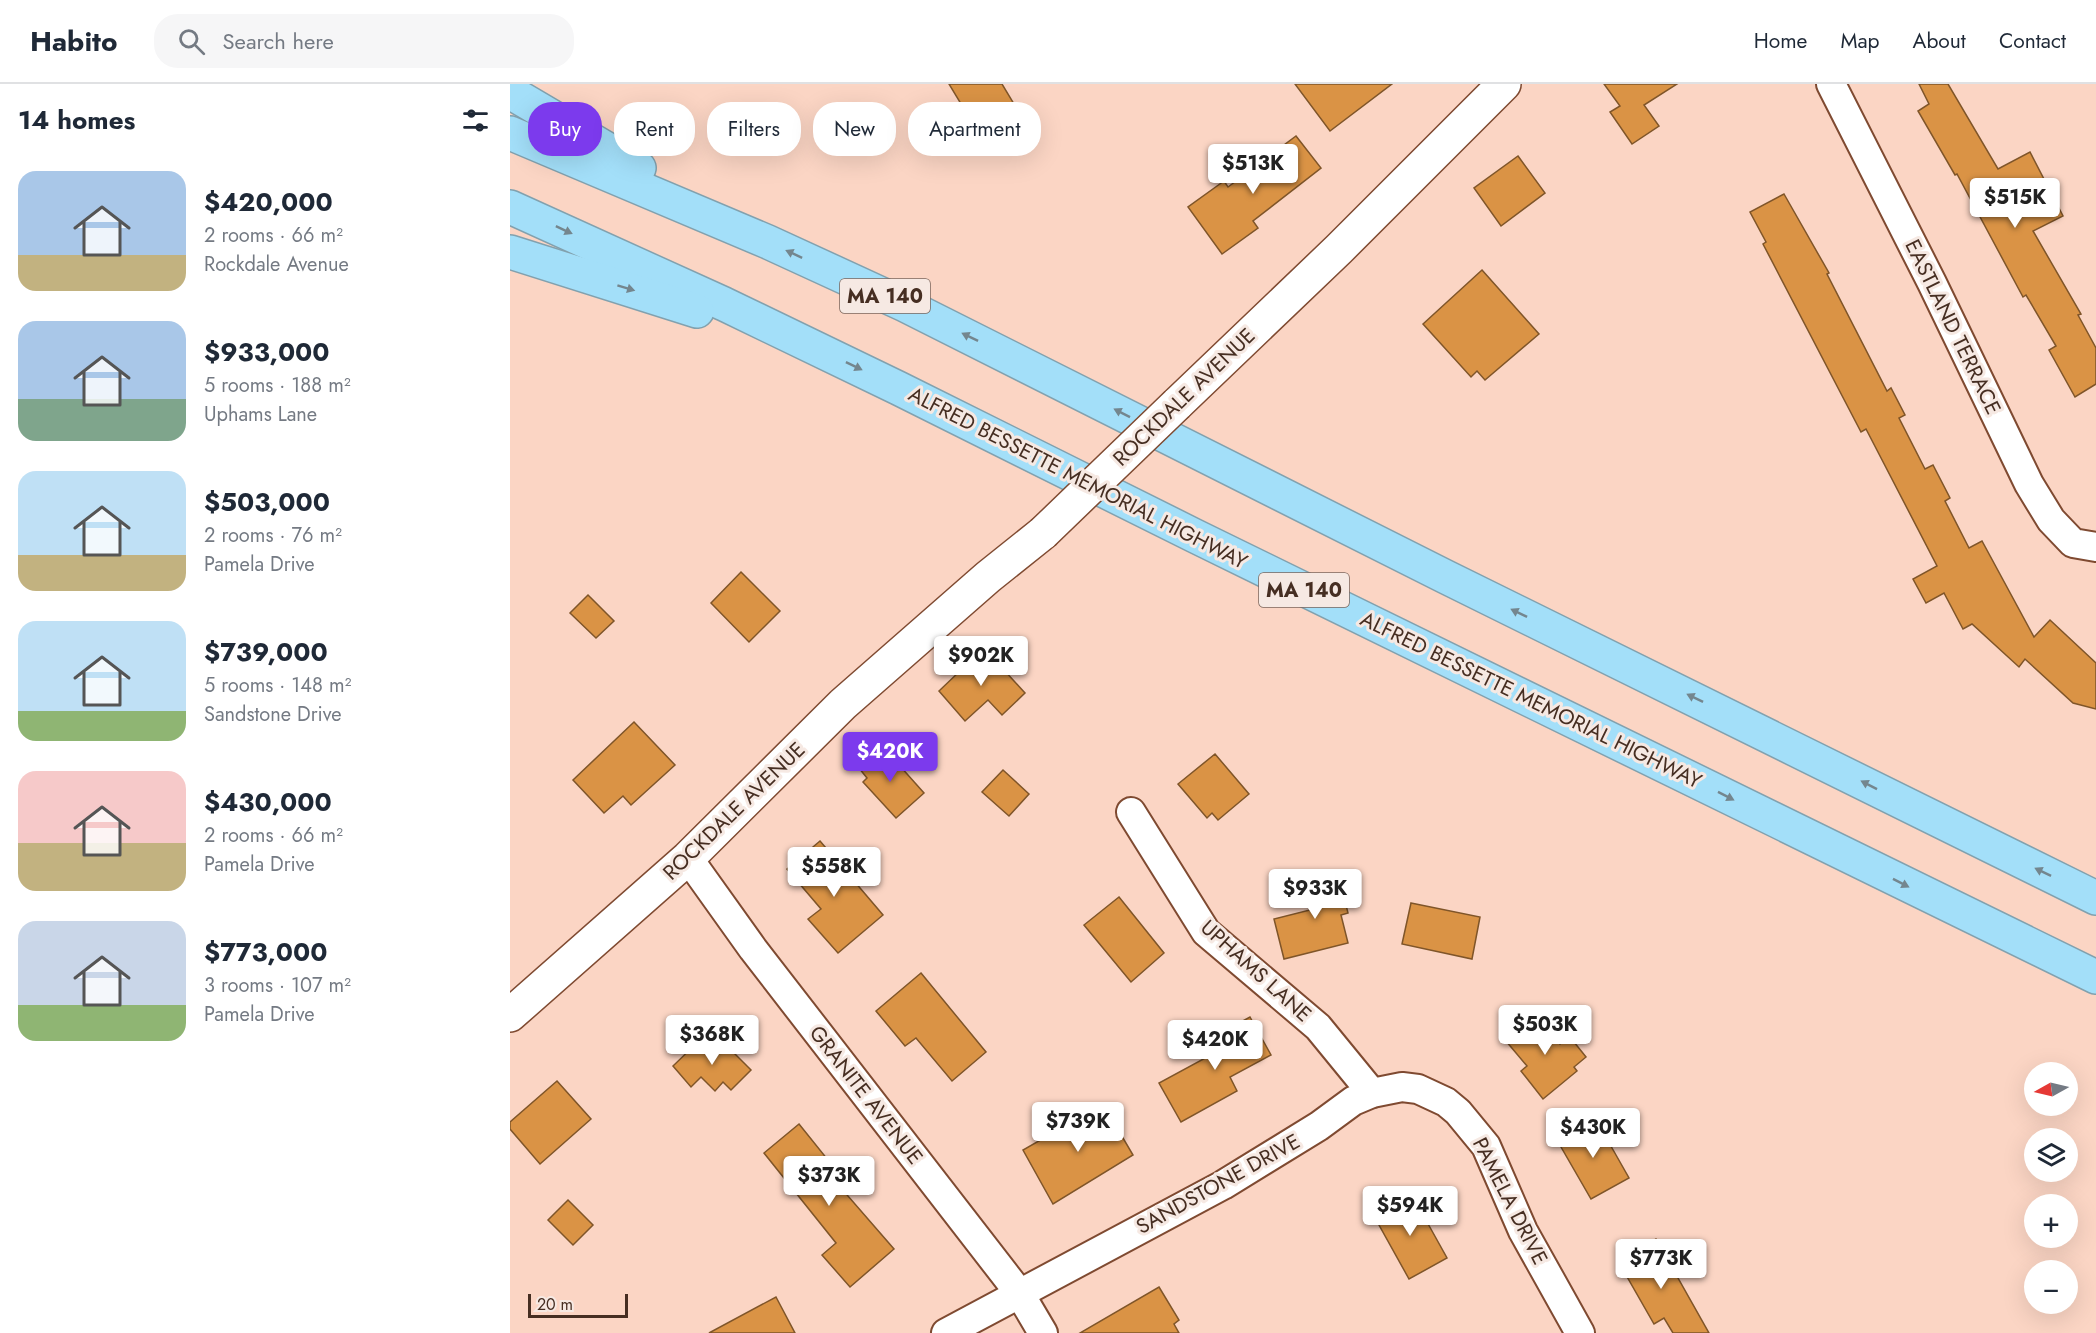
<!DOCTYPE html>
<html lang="en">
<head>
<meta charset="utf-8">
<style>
	:root { --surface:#fff; --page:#f6f6f7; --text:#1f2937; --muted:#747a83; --line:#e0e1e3; --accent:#7c3aed }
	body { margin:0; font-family:Jost,sans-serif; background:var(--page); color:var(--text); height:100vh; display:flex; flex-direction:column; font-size:22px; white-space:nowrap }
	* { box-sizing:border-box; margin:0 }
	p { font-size:20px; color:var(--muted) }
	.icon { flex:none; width:33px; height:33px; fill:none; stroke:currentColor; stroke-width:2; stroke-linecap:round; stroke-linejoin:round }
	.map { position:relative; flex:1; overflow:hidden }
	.sheet { display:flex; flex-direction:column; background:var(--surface); width:510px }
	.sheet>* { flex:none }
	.banner { position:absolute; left:18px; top:18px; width:570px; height:54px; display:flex; gap:12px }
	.needle { width:39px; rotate:262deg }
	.controls { position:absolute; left:1514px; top:978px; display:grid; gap:12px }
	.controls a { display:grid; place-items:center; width:54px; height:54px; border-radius:50%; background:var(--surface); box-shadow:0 6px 24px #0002; font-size:30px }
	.scale { position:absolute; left:18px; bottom:15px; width:100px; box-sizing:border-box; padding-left:6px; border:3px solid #462e22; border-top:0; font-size:16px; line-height:21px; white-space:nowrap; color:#462e22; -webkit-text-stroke:4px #f6e9e3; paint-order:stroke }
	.price { position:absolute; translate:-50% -51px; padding:0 14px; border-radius:6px; background:#fff; color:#222; font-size:20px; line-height:39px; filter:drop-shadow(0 2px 3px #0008) }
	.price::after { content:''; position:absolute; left:50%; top:36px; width:18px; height:14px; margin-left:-9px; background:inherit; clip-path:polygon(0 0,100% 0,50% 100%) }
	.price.current { background:var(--accent); color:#fff }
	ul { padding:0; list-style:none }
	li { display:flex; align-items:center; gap:18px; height:150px; padding:0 18px }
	li span { display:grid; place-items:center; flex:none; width:168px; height:120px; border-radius:18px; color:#555 }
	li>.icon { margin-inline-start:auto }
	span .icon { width:72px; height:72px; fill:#fffc; stroke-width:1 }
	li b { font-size:26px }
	h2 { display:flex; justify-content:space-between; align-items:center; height:72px; padding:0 18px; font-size:26px }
	.pill { padding:0 21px; border-radius:24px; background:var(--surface); box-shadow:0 6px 24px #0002; font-size:21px; line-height:54px }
	.pill.current { background:var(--accent); color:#fff }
	header { display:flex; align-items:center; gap:36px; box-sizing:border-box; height:84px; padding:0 30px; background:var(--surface); border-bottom:2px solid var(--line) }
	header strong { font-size:28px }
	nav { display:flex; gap:33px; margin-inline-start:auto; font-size:21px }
	.search { width:420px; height:54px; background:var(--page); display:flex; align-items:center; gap:15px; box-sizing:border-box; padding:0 21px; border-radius:24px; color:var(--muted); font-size:22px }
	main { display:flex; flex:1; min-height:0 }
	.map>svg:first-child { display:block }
	.building { fill:#da9345; stroke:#7f5529; stroke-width:1.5 }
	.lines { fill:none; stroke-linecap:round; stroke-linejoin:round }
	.street-casing { stroke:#7f4a31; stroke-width:32 }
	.secondary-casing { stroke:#7f4a31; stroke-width:36 }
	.highway-casing { stroke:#82a1ae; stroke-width:36 }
	.street { stroke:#fff; stroke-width:28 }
	.secondary { stroke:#fff; stroke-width:33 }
	.highway { stroke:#a3dff9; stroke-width:33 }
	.secondary-bridge-casing { stroke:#7f4a31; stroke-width:36; stroke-linecap:butt }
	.secondary-bridge { stroke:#fff; stroke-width:33 }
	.oneway { fill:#74868e }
	.labels { text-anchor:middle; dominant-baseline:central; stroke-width:6; stroke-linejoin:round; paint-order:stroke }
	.shield { fill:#f6e9e3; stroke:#7b665c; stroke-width:1.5 }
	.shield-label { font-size:20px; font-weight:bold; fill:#462e22 }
	.street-label { font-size:21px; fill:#462e22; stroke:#f6e9e3 }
</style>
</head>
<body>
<header>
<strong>Habito</strong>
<div class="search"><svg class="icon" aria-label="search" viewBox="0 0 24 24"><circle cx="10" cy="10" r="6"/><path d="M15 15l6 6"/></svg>Search here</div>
<nav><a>Home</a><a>Map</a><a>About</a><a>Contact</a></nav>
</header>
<main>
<section class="sheet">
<h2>14 homes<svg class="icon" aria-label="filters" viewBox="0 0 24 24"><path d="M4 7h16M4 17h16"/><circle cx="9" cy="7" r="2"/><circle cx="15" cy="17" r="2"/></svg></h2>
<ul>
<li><span style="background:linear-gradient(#a9c7e8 70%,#c2b280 0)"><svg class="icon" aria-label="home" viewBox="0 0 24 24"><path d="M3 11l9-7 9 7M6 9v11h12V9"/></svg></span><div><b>$420,000</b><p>2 rooms · 66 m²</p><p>Rockdale Avenue</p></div></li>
<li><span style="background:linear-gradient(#a9c7e8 65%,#7fa58c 0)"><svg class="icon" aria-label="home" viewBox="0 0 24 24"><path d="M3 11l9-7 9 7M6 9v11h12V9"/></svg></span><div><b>$933,000</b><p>5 rooms · 188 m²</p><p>Uphams Lane</p></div></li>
<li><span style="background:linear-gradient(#bfe0f5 70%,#c2b280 0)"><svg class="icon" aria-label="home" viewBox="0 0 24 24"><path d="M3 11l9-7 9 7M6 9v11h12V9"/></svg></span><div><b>$503,000</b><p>2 rooms · 76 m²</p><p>Pamela Drive</p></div></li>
<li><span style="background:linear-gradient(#bfe0f5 75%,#8fb573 0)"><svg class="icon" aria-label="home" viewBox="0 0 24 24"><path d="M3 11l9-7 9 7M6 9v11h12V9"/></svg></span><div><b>$739,000</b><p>5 rooms · 148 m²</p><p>Sandstone Drive</p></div></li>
<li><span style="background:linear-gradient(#f6c9c9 60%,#c2b280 0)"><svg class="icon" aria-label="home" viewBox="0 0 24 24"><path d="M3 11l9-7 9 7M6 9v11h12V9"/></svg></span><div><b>$430,000</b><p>2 rooms · 66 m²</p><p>Pamela Drive</p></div></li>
<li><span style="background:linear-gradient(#c9d6e8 70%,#8fb573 0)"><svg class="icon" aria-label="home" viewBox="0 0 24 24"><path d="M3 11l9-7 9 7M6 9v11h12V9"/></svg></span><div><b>$773,000</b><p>3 rooms · 107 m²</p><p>Pamela Drive</p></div></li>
</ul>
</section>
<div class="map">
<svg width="1586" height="1249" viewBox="0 0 1586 1249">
	<rect width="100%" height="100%" fill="#fbd5c4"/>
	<g class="building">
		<polygon points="439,0 492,0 516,40 477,63"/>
		<polygon points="785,0 882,0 820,47"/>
		<polygon points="1094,0 1167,0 1134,21 1149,42 1122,60 1100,28 1110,22"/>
		<polygon points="1409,0 1438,0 1488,85 1520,68 1553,132 1523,147 1571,230 1568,231 1586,264 1586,300 1565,313 1539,266 1546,262 1516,211 1513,213 1447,90 1445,91 1408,27 1419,20"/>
		<polygon points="786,52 811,84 743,137 748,144 712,170 678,123 714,97 718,103"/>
		<polygon points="1008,72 1035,109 991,142 964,104"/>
		<polygon points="1274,110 1319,189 1317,190 1377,307 1381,304 1395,331 1389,334 1415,385 1423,381 1440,414 1435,417 1459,464 1472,457 1524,553 1540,536 1586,579 1586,625 1563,619 1515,575 1509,583 1462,540 1453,545 1434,509 1416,519 1403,495 1427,482 1356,345 1351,348 1253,160 1256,158 1240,128"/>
		<polygon points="972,186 1029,250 975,296 967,287 961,293 913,240"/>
		<polygon points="231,488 270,527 239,558 201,519"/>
		<polygon points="78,511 104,537 86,554 60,529"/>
		<polygon points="474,564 515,609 492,631 478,616 455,637 429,607"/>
		<polygon points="124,638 165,681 121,721 113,712 94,729 63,696"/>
		<polygon points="373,663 414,709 386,734 353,698 357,694 349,684"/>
		<polygon points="705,670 739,710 708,736 702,729 697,734 668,700"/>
		<polygon points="493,686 519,710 499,732 472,708"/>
		<polygon points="310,757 373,831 328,869 298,835 311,825 277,785"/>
		<polygon points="828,789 838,829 831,831 838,859 774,875 764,835 800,826 793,797"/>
		<polygon points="609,813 654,869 621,898 574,841"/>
		<polygon points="901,819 970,833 962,875 892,860"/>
		<polygon points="411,889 476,968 442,997 406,954 395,962 366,927"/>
		<polygon points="1027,931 1050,960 1060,953 1076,973 1064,983 1067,987 1033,1015 1011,987 1017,982 996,957"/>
		<polygon points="740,933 761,971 720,993 727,1007 671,1038 649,999 712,965 705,952"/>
		<polygon points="195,951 209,968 216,961 241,986 221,1006 213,998 205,1007 191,993 181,1003 163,982"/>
		<polygon points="47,997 81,1035 30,1080 0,1045 0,1038"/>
		<polygon points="593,1020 623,1071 543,1120 513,1066"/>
		<polygon points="1085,1034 1119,1094 1081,1115 1047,1056"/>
		<polygon points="289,1040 318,1076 311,1081 384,1165 340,1203 312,1171 326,1159 254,1069"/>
		<polygon points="902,1111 937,1174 899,1195 864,1132"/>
		<polygon points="58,1116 83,1141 63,1161 38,1136"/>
		<polygon points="1146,1155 1199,1249 1163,1249 1154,1234 1144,1240 1108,1177"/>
		<polygon points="649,1203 669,1236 664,1240 669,1249 570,1249"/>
		<polygon points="266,1213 285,1249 199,1249"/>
	</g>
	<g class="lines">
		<g class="street-casing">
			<g id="street">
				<polyline points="1321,0 1422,199 1519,400 1541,436 1563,459 1586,463"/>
				<polyline points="621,728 696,848 808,943 862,1009"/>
				<polyline points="178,774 243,865 510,1210 533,1249"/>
				<polyline points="436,1249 713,1101 809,1042 843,1017 862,1009 892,1003 908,1005 936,1018 948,1028 976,1062 1013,1147 1070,1249"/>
			</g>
		</g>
		<g class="secondary-casing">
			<g id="secondary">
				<polyline points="667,320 829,165 994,0"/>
				<polyline points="0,931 178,774 333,620 478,493 533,449"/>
			</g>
		</g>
		<g class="highway-casing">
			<g id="highway">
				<polyline points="0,8 129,84"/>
				<polyline points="0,49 258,158 395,221 936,493 1586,814"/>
				<polyline points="0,123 214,220 388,304 685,452 1586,893"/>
				<polyline points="0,168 187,227"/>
			</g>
		</g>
		<use href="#street" class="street"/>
		<use href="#secondary" class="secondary"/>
		<use href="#highway" class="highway"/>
		<g class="secondary-bridge-casing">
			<polyline id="secondary-bridge" points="533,449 667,320"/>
		</g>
		<use href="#secondary-bridge" class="secondary-bridge"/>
	</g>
	<defs><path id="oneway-solid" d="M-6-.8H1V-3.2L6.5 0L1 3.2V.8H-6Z" transform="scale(1.5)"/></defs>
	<g class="oneway">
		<use href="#oneway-solid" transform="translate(54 146) rotate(25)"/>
		<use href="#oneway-solid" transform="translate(284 170) rotate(-155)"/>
		<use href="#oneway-solid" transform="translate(116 204) rotate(17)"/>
		<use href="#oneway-solid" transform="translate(460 253) rotate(-154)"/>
		<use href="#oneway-solid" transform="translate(344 282) rotate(26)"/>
		<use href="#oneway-solid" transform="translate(612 329) rotate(-153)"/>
		<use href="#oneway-solid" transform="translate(1009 529) rotate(-154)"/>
		<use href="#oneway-solid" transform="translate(1185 614) rotate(-154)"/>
		<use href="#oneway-solid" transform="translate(1359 701) rotate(-153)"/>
		<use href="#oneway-solid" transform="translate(1216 712) rotate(27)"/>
		<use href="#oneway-solid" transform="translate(1533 788) rotate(-154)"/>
		<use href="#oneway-solid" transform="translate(1391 799) rotate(27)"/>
	</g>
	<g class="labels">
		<g class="shield">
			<rect x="330" y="195" width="90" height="34" rx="4.5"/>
			<rect x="749" y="489" width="90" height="34" rx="4.5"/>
		</g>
		<g class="shield-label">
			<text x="375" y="212">MA 140</text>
			<text x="794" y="506">MA 140</text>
		</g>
		<g class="street-label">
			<text transform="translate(1443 243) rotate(64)">EASTLAND TERRACE</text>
			<text transform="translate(674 313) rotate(-44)">ROCKDALE AVENUE</text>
			<text transform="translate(568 394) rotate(27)">ALFRED BESSETTE MEMORIAL HIGHWAY</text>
			<text transform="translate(1021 616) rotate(26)">ALFRED BESSETTE MEMORIAL HIGHWAY</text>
			<text transform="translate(224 727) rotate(-44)">ROCKDALE AVENUE</text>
			<text transform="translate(746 887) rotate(42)">UPHAMS LANE</text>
			<text transform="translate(356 1011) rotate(52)">GRANITE AVENUE</text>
			<text transform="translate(708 1100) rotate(-29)">SANDSTONE DRIVE</text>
			<text transform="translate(1000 1117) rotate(63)">PAMELA DRIVE</text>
		</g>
	</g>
</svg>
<div class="controls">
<a><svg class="needle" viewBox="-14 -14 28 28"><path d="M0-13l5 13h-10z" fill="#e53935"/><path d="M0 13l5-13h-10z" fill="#747a83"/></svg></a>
<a><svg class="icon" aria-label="layers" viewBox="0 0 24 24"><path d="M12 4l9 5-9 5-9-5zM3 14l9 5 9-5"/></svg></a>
<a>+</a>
<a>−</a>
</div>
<div class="scale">20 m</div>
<b class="price" style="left:743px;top:111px">$513K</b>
<b class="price" style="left:1505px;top:145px">$515K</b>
<b class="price" style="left:471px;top:603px">$902K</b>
<b class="price current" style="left:380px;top:699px">$420K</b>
<b class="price" style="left:324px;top:814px">$558K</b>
<b class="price" style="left:805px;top:836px">$933K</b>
<b class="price" style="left:1035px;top:972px">$503K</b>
<b class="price" style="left:202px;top:982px">$368K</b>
<b class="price" style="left:705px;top:987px">$420K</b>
<b class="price" style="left:568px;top:1069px">$739K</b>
<b class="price" style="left:1083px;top:1075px">$430K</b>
<b class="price" style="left:319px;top:1123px">$373K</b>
<b class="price" style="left:900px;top:1153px">$594K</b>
<b class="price" style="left:1151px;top:1206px">$773K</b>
<div class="banner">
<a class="pill current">Buy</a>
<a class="pill">Rent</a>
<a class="pill">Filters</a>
<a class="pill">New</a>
<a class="pill">Apartment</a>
</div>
</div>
</main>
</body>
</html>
